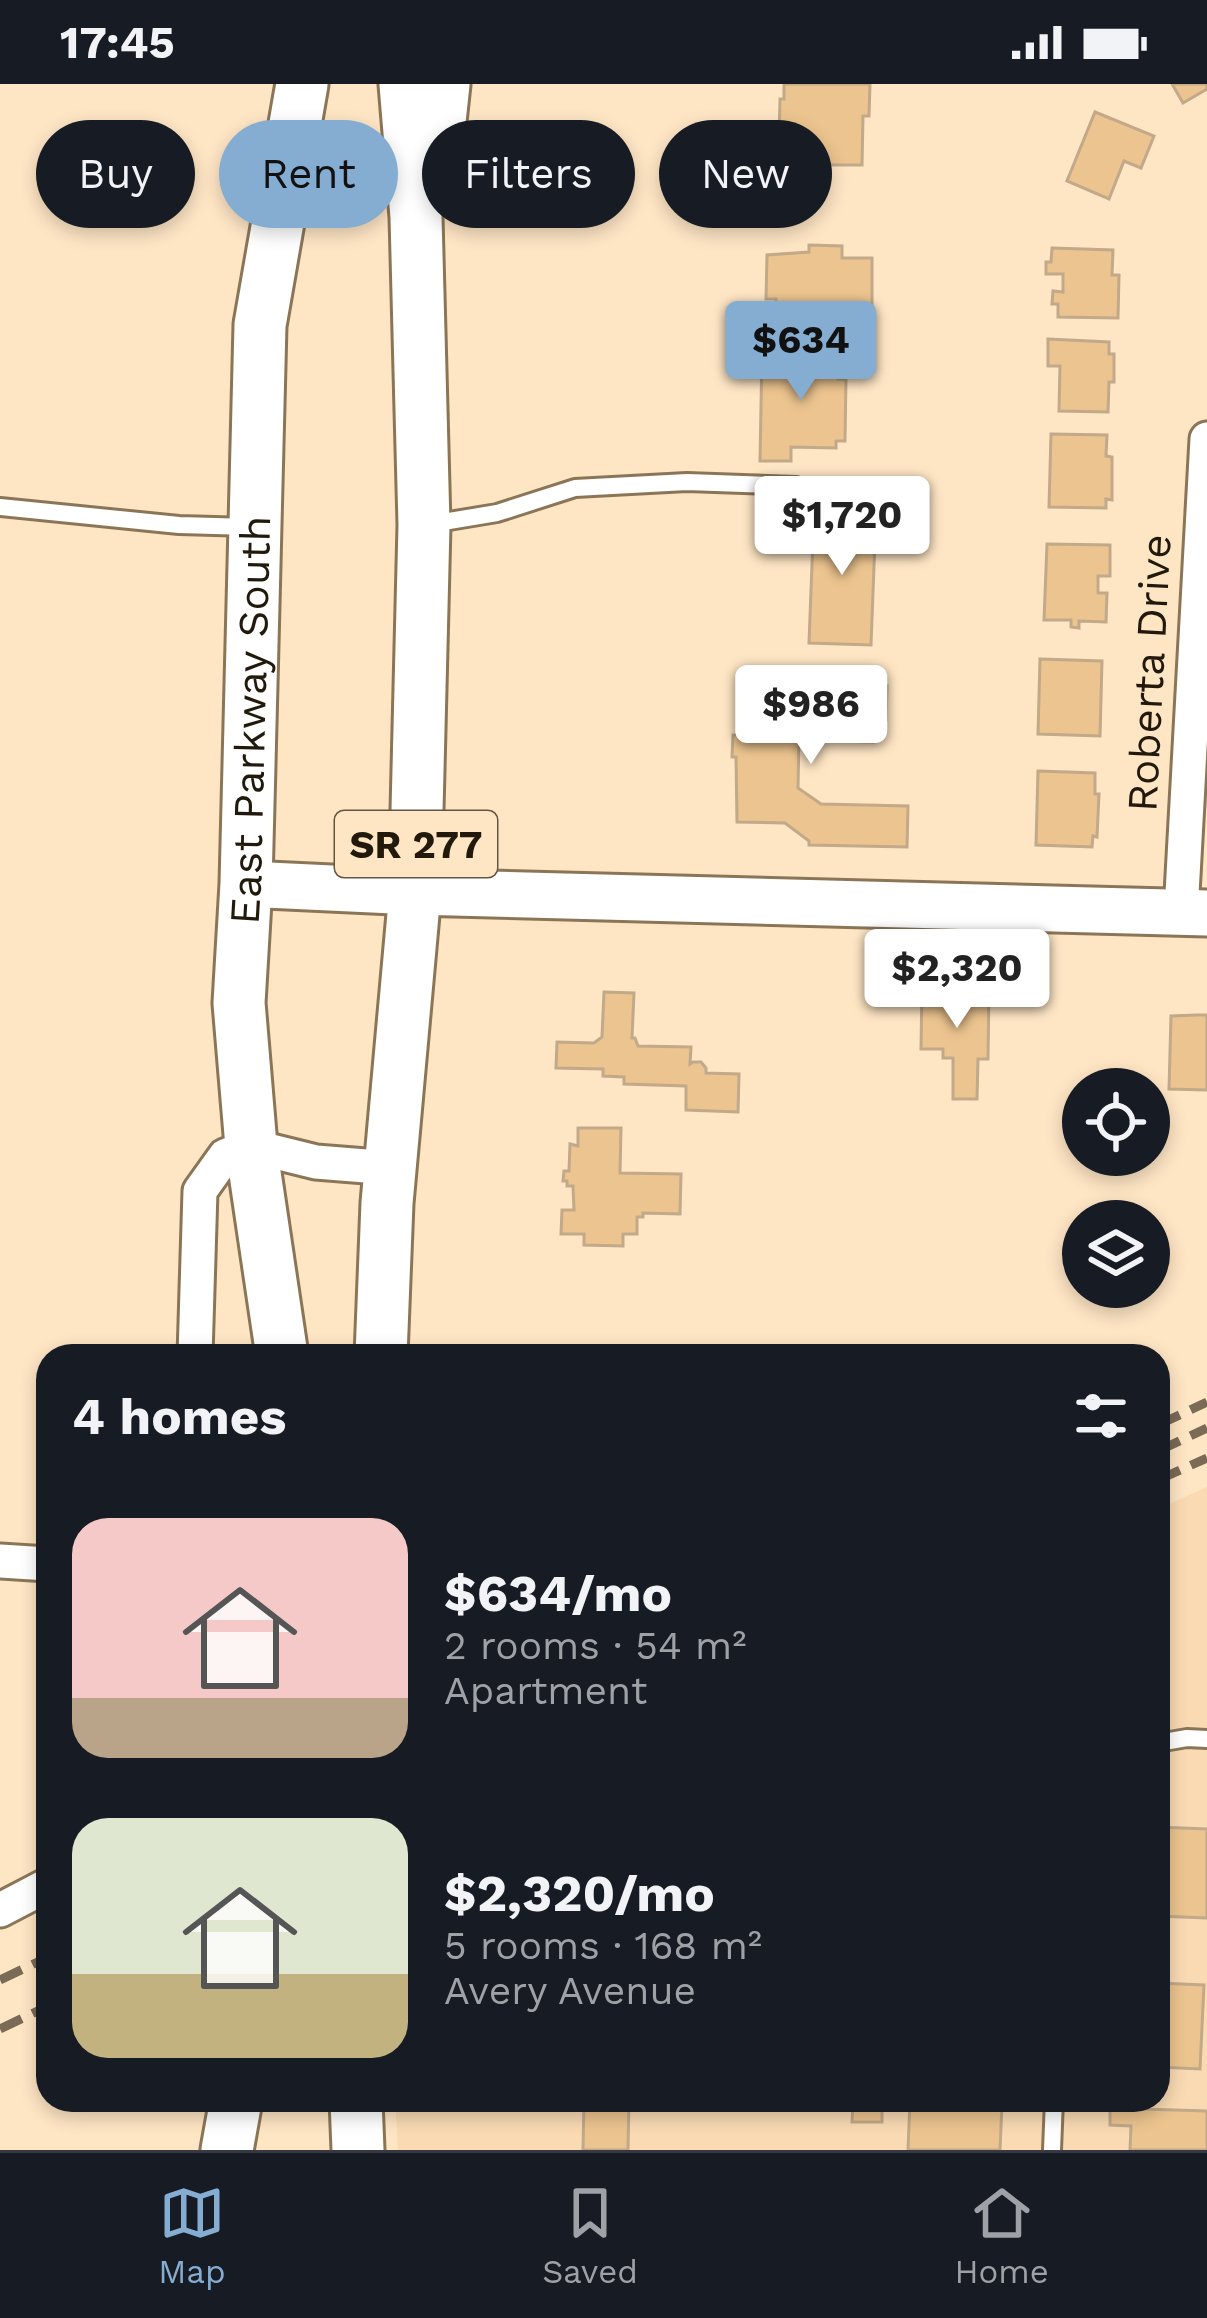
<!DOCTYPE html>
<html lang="en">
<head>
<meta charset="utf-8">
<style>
	:root { --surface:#171b24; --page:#20242c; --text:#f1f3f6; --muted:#9ea1a6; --line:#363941; --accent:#85acd1 }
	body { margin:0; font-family:"Work Sans",sans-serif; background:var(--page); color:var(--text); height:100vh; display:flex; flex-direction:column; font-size:45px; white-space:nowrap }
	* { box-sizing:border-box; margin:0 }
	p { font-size:39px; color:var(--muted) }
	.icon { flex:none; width:66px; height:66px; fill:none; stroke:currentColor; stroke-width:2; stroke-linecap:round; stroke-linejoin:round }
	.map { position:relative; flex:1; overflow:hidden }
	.panel { position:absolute; left:36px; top:1260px; width:1134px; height:768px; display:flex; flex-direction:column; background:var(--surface); border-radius:36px; box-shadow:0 6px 18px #0003 }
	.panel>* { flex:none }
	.top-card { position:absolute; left:36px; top:36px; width:1137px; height:108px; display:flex; gap:24px }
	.tools { position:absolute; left:1062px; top:984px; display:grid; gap:24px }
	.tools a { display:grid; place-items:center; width:108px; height:108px; border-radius:50%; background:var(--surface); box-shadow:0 6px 18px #0003; font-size:60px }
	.price { position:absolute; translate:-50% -102px; padding:0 27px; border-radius:12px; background:#fff; color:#222; font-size:39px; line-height:78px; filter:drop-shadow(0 3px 6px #0008) }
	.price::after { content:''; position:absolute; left:50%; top:72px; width:36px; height:27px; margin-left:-18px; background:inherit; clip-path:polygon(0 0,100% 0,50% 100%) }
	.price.current { background:var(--accent); color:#111 }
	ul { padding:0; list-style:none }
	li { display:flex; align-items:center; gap:36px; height:300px; padding:0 36px }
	li span { display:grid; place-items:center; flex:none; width:336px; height:240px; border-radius:36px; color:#555 }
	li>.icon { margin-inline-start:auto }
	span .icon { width:144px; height:144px; fill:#fffc; stroke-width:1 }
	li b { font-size:51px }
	h2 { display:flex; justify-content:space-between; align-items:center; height:144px; padding:0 36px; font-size:51px }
	.pill { padding:0 42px; border-radius:54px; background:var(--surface); box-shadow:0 6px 18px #0003; font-size:42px; line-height:108px }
	.pill.current { background:var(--accent); color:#111 }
	.status { display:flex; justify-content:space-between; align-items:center; height:84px; padding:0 60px; background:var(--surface); direction:ltr }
	.status svg { height:33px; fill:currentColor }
	.dock { display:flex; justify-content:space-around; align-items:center; height:168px; border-top:3px solid var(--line); background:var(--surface); font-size:33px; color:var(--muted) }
	.dock a { display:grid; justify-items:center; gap:6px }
	.dock .current { color:var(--accent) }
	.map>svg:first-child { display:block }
	.built { fill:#f9dab3 }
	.building { fill:#ecc48f; stroke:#c1a989; stroke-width:3 }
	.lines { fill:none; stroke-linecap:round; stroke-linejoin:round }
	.lane-casing { stroke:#8b7557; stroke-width:22 }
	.street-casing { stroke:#8b7557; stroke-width:39 }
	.secondary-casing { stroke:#8b7557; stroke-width:51 }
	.primary-casing { stroke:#8b7557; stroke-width:57 }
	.lane { stroke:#fff; stroke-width:16 }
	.street { stroke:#fff; stroke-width:33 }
	.secondary { stroke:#fff; stroke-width:45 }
	.primary { stroke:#fff; stroke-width:51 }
	.rail { stroke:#7a6a56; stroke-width:9; stroke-dasharray:24 12; stroke-linecap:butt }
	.labels { text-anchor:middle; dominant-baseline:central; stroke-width:12; stroke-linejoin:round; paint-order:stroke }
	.shield { fill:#fee5c4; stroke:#645644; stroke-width:3 }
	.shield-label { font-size:39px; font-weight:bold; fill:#22190d }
	.street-label { font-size:42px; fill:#22190d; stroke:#fee5c4 }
</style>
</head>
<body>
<div class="status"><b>17:45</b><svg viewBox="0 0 49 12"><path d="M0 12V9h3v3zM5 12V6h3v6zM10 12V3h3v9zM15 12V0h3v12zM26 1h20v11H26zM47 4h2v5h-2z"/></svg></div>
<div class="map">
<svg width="1207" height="2066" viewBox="0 0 1207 2066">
	<rect width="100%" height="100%" fill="#fee5c4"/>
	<polygon class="built" points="1207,1403 1207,2066 398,2066 395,2016 1158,2016 1158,1425"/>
	<g class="building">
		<polygon points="784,0 870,0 869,32 863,32 862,81 819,81 819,94 788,93 789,79 782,79 782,53 779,53 780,15 784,15"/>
		<polygon points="1172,0 1207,0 1207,5 1183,19"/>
		<polygon points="1095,28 1154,52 1141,84 1124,77 1109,115 1067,97"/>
		<polygon points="809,161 842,162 842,174 872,174 872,221 841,220 841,244 809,244 809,235 797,235 797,219 776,219 776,215 766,215 767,171 809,168"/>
		<polygon points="1052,164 1113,166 1112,191 1119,191 1118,234 1058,233 1058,220 1052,220 1053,207 1063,208 1063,190 1046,190 1046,178 1051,178"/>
		<polygon points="1048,255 1109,258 1109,270 1114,270 1114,298 1109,298 1108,328 1059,327 1060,282 1048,282"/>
		<polygon points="762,268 839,269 838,295 846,295 845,357 836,357 836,364 791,363 791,377 760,377"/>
		<polygon points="1051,350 1107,351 1106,372 1112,373 1112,416 1106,415 1106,424 1049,423"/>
		<polygon points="814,428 876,430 871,561 809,559"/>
		<polygon points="1047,460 1110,461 1110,492 1098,492 1098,509 1107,509 1106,538 1079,537 1079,544 1071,543 1071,536 1044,536"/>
		<polygon points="1040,575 1102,577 1100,652 1038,650"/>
		<polygon points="834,600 887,602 886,636 873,636 873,658 829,657 829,645 799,653 798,704 821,720 908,722 907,763 809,761 809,757 785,739 737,738 736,673 732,673 733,651 739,651 740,628"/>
		<polygon points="1038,687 1095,689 1095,710 1099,710 1097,753 1093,752 1092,763 1036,761"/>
		<polygon points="922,900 989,903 988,975 978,975 977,1015 953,1015 953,974 943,974 943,965 921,965"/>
		<polygon points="604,908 634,909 632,954 635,954 638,962 691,963 690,980 693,978 701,978 706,984 706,989 739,990 738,1028 686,1026 686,1002 624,1000 624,993 603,992 603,985 556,984 557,958 594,959 602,953"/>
		<polygon points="1197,931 1207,931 1207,1006 1169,1005 1171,932"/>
		<polygon points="578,1044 621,1044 620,1089 681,1090 680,1130 643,1129 643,1133 637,1133 637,1150 623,1150 623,1162 584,1161 584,1150 561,1150 562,1126 574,1126 573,1102 567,1102 567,1097 563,1097 564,1087 569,1087 570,1060 578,1062"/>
		<polygon points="1158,1743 1207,1745 1207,1834 1158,1832"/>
		<polygon points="1158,1899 1204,1901 1200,1985 1159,1983 1158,2000"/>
		<polygon points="584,2016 629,2016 628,2066 583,2066"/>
		<polygon points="709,2016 882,2016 882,2038 852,2038 853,2020"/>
		<polygon points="910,2017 1002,2020 1000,2066 908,2066"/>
		<polygon points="1110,2024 1207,2027 1207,2066 1130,2066 1131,2042 1110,2041"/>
	</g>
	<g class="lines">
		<g class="lane-casing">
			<g id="lane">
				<polyline points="0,423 179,441 250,443"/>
				<polyline points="431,440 497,429 575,404 687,398 796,402"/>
				<polyline points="1158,1659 1187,1654 1207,1655"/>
				<polyline points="1052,2066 1054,2016"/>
			</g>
		</g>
		<g class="street-casing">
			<g id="street">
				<polyline points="1181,828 1207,355"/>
				<polyline points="195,1272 200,1107 225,1072 251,1062 316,1078 391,1084"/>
				<polyline points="0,1477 48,1480"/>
				<polyline points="0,1826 48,1801"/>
			</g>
		</g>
		<g class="secondary-casing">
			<polyline id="secondary" points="246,800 415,808 1207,829"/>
		</g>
		<g class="primary-casing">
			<g id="primary">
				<polyline points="435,84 444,0"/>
				<path id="s1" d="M282,1272L251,1062L239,919L246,800L260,241L302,0"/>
				<polyline points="381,1272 387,1119 415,808 424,441 416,133 405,0"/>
				<polyline points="356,2016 358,2066"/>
				<polyline points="227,2066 236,2016"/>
			</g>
		</g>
		<use href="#lane" class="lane"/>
		<use href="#street" class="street"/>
		<use href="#secondary" class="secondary"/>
		<use href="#primary" class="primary"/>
		<g class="rail">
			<polyline points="1158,1341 1207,1318"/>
			<polyline points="1158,1367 1207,1344"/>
			<polyline points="1158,1396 1207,1374"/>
			<polyline points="0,1896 48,1873"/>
			<polyline points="0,1945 48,1922"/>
		</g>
	</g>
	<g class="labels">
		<rect class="shield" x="335" y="727" width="162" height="66" rx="9"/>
		<g class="shield-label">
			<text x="416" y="760">SR 277</text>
		</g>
		<g class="street-label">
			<text transform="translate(1149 589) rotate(-87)">Roberta Drive</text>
			<text stroke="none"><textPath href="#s1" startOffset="639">East Parkway South</textPath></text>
		</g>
	</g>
</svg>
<div class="tools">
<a><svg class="icon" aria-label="locate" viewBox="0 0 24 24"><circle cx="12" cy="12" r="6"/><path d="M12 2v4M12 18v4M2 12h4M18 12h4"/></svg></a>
<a><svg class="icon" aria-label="layers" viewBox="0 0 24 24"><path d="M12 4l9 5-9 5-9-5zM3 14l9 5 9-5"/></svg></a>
</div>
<b class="price current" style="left:801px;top:319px">$634</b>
<b class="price" style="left:842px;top:494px">$1,720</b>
<b class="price" style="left:811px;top:683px">$986</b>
<b class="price" style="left:957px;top:947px">$2,320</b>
<div class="top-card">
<a class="pill">Buy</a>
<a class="pill current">Rent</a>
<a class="pill">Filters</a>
<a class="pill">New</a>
</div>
<section class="panel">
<h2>4 homes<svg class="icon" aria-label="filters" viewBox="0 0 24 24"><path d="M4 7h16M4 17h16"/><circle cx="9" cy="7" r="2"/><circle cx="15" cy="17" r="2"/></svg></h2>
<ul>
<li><span style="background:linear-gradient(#f6c9c9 75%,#b9a48a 0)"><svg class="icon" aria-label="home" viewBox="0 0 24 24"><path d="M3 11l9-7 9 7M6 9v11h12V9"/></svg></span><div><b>$634/mo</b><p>2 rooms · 54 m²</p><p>Apartment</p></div></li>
<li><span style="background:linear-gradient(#dfe7d0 65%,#c2b280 0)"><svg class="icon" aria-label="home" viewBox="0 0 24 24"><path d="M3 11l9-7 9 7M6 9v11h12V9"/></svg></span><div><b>$2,320/mo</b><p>5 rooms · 168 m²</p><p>Avery Avenue</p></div></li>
</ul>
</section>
</div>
<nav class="dock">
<a class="current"><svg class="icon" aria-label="map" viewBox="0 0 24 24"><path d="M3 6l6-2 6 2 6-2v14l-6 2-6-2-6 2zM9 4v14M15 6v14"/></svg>Map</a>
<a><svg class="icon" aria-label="saved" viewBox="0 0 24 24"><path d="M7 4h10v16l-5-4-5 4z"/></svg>Saved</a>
<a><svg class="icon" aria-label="home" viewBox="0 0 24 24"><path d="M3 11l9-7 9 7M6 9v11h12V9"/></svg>Home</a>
</nav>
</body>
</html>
